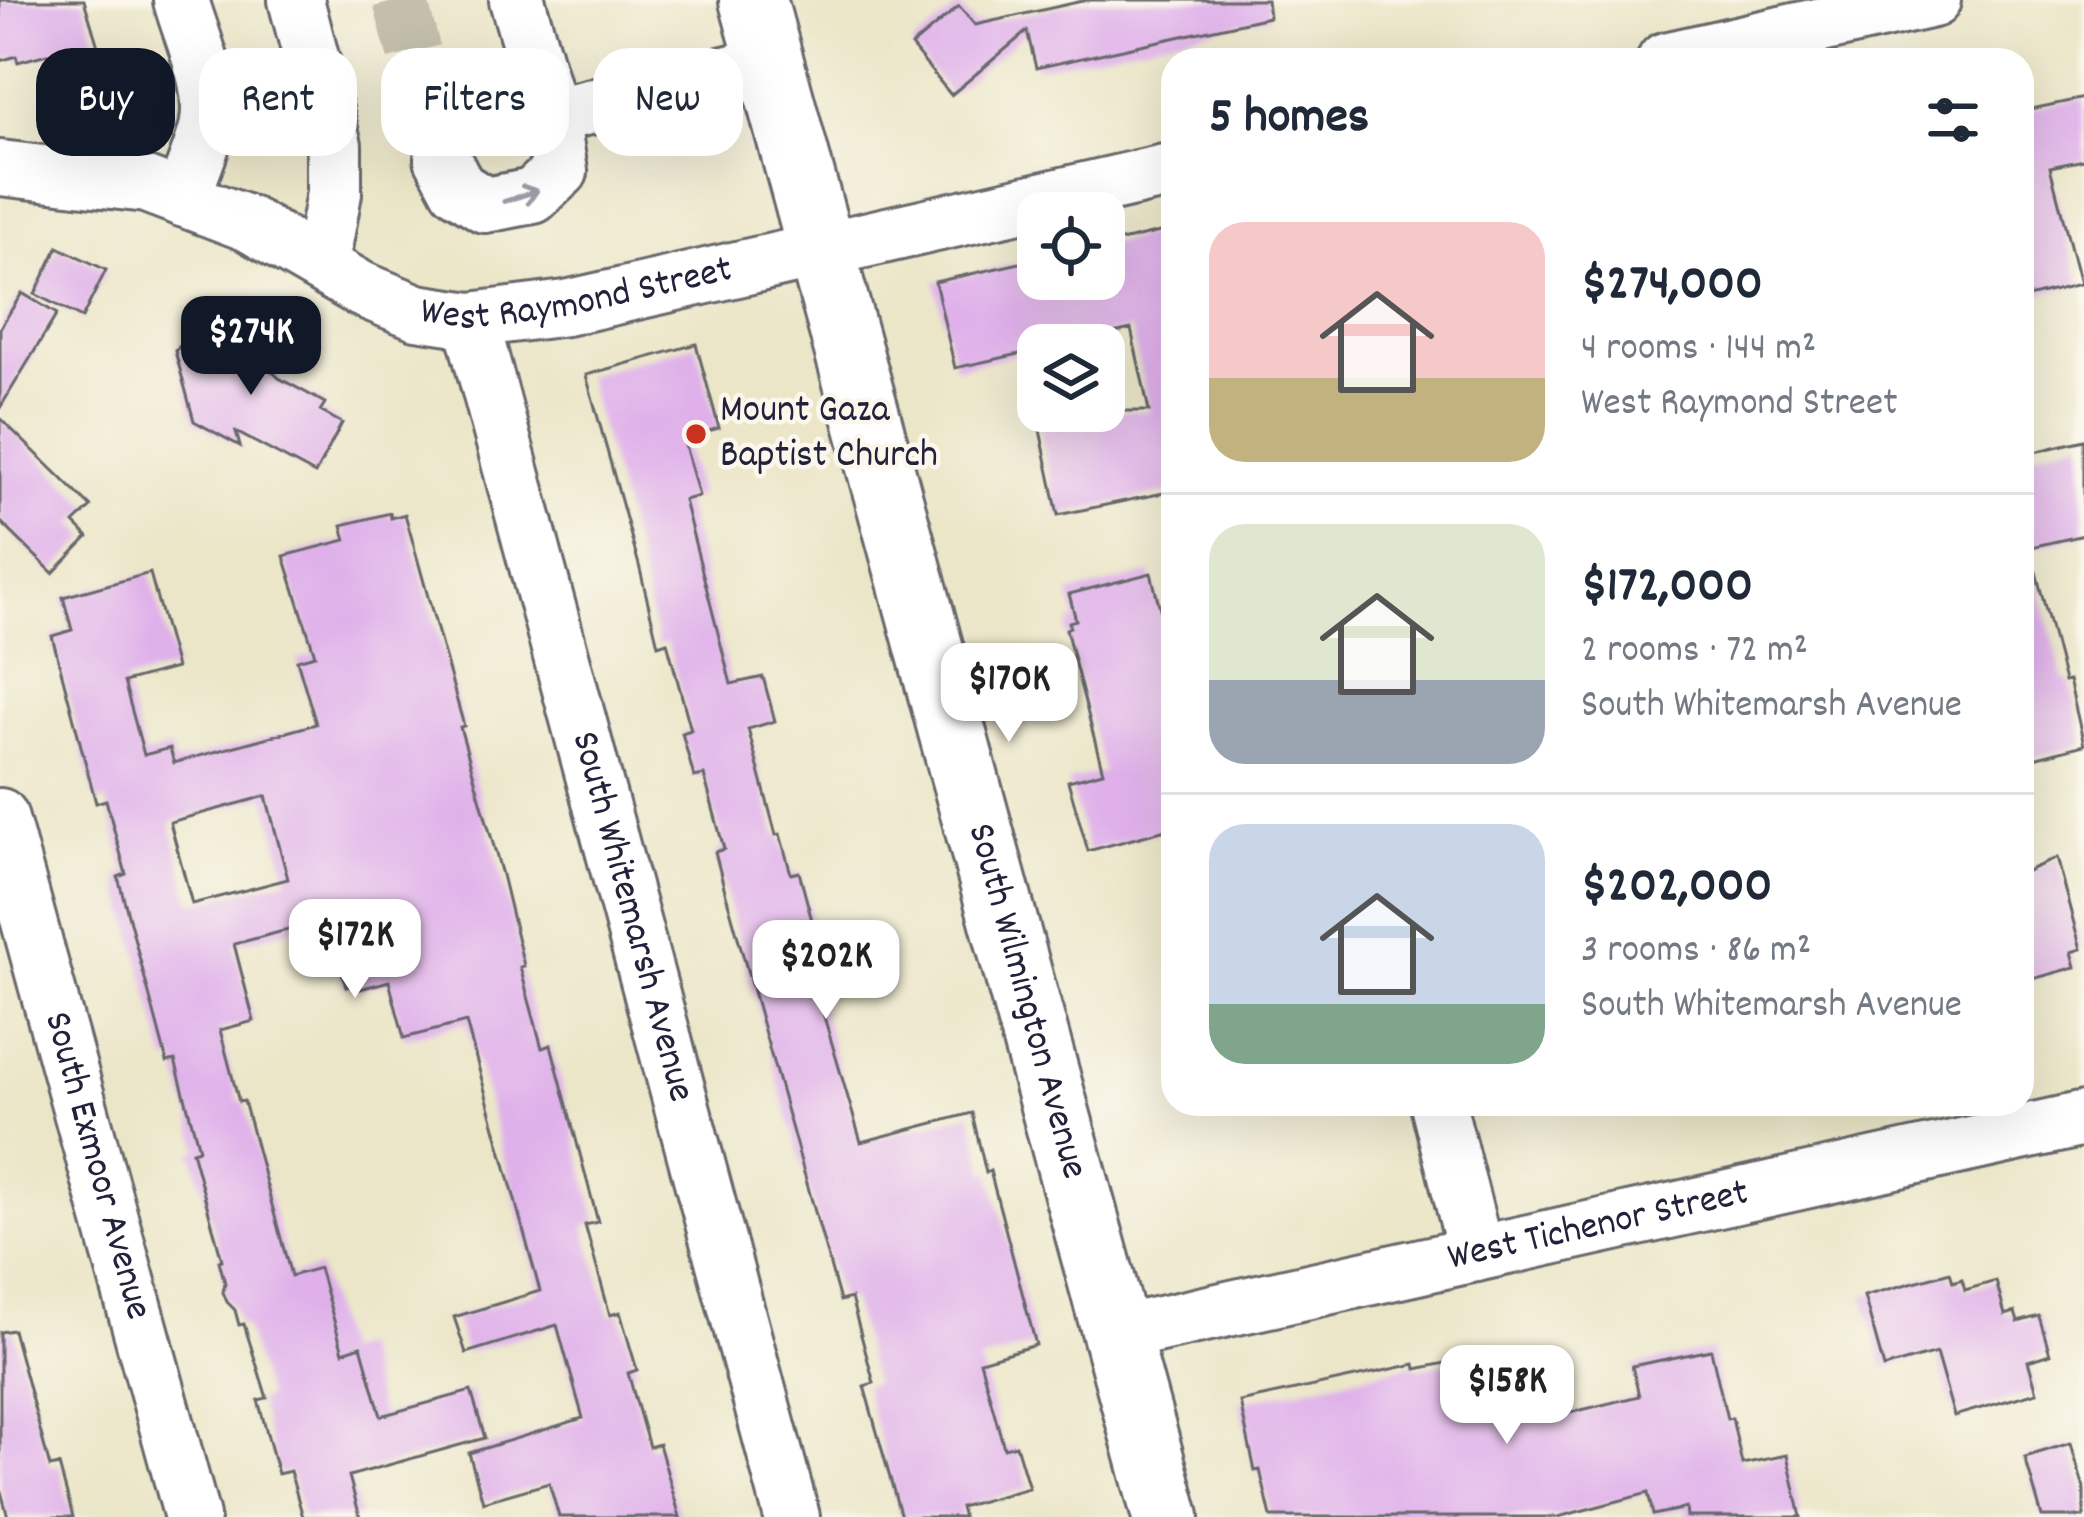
<!DOCTYPE html>
<html lang="en">
<head>
<meta charset="utf-8">
<style>
	:root { --surface:#fff; --page:#f6f6f7; --text:#1f2937; --muted:#747a83; --line:#e0e1e3; --accent:#111827 }
	body { margin:0; font-family:Dekko,sans-serif; background:var(--page); color:var(--text); height:100vh; display:flex; flex-direction:column; font-size:45px; white-space:nowrap }
	* { box-sizing:border-box; margin:0 }
	p { font-size:39px; color:var(--muted) }
	.icon { flex:none; width:66px; height:66px; fill:none; stroke:currentColor; stroke-width:2; stroke-linecap:round; stroke-linejoin:round }
	.map { position:relative; flex:1; overflow:hidden }
	.drawer { position:absolute; left:1161px; top:48px; width:873px; height:1068px; display:flex; flex-direction:column; background:var(--surface); border-radius:36px; box-shadow:0 12px 48px #0002 }
	.drawer>* { flex:none }
	.hud { position:absolute; left:36px; top:48px; width:945px; height:108px; display:flex; gap:24px }
	.controls { position:absolute; left:1017px; top:192px; display:grid; gap:24px }
	.controls a { display:grid; place-items:center; width:108px; height:108px; border-radius:24px; background:var(--surface); box-shadow:0 12px 48px #0002; font-size:60px }
	.price { position:absolute; translate:-50% -102px; padding:0 27px; border-radius:24px; background:#fff; color:#222; font-size:39px; line-height:78px; filter:drop-shadow(0 3px 6px #0008) }
	.price::after { content:''; position:absolute; left:50%; top:72px; width:36px; height:27px; margin-left:-18px; background:inherit; clip-path:polygon(0 0,100% 0,50% 100%) }
	.price.active { background:var(--accent); color:#fff }
	ul { padding:0; list-style:none }
	li { display:flex; align-items:center; gap:36px; height:300px; padding:0 48px }
	li+li { border-top:3px solid var(--line) }
	li span { display:grid; place-items:center; flex:none; width:336px; height:240px; border-radius:36px; color:#555 }
	li>.icon { margin-inline-start:auto }
	span .icon { width:144px; height:144px; fill:#fffc; stroke-width:1 }
	li b { font-size:51px }
	h2 { display:flex; justify-content:space-between; align-items:center; height:144px; padding:0 48px; font-size:51px }
	.pill { padding:0 42px; border-radius:36px; background:var(--surface); box-shadow:0 12px 48px #0002; font-size:42px; line-height:108px }
	.pill.active { background:var(--accent); color:#fff }
	.map>svg:first-child { display:block }
	.building { fill:#dfb0ea; fill-rule:evenodd }
	.lines { fill:none; stroke-linecap:round; stroke-linejoin:round }
	.minor-tunnel { stroke:#c3bfac; stroke-width:54; stroke-dasharray:54 27; stroke-linecap:butt }
	.minor-casing { stroke:#68676c; stroke-width:60 }
	.major-casing { stroke:#68676c; stroke-width:72 }
	.minor { stroke:#fff; stroke-width:54 }
	.major { stroke:#fff; stroke-width:66 }
	.oneway { stroke:#9c9ca7 }
	.poi-dot { fill:#c8321e; stroke:#fbf7ec; stroke-width:4.5 }
	.labels { text-anchor:middle; dominant-baseline:central; stroke-width:9; stroke-linejoin:round; paint-order:stroke }
	.street-label { font-size:39px; fill:#22223b; stroke:#fbf7ec }
	.poi-label { font-size:39px; fill:#22223b; stroke:#fbf7ec; text-anchor:start }
</style>
</head>
<body>
<div class="map">
<svg width="2084" height="1517" viewBox="0 0 2084 1517">
	<rect width="100%" height="100%" fill="#fbf7ec"/>
	<filter id="ink" filterUnits="userSpaceOnUse"><feTurbulence type="fractalNoise" baseFrequency=".00833" numOctaves="2"/><feDisplacementMap in="SourceGraphic" scale="24" xChannelSelector="R" yChannelSelector="G"/><feConvolveMatrix kernelMatrix="1 2 1 2 8 2 1 2 1" color-interpolation-filters="sRGB"/></filter>
	<filter id="wash" filterUnits="userSpaceOnUse"><feTurbulence type="fractalNoise" baseFrequency=".004" numOctaves="4" result="noise"/><feDisplacementMap in="SourceGraphic" scale="48" xChannelSelector="R" yChannelSelector="G"/><feGaussianBlur stdDeviation="2.7" result="paint"/><feColorMatrix in="noise" values="0 0 0 0 0 0 0 0 0 0 0 0 0 0 0 0 0 1.4 0 .05"/><feComposite in="paint" operator="in"/></filter>
	<g filter="url(#wash)">
		<rect width="100%" height="100%" fill="#ebe6c8"/>
		<g id="blocks">
			<g class="building">
				<polygon points="0,0 84,0 99,50 50,63 47,54 18,62 16,56 0,61"/>
				<polygon points="1087,0 1267,0 1269,17 1036,68 1027,31 951,95 911,46 959,6 975,25"/>
				<polygon points="2084,98 2084,160 2050,167 2080,284 2028,297 2022,276 2022,111"/>
				<polygon points="1173,229 1173,491 1058,515 1036,411 1149,411 1131,329 1058,345 1038,345 1038,350 955,368 935,282 1038,259 1038,279 1104,279 1104,245"/>
				<polygon points="58,247 106,270 82,318 35,294"/>
				<polygon points="22,293 57,314 0,408 0,328"/>
				<polygon points="212,313 279,378 325,403 320,411 342,423 315,474 236,432 240,446 194,421 175,351"/>
				<polygon points="696,344 719,428 683,438 699,496 684,500 731,684 763,677 775,721 748,729 776,835 780,834 791,874 799,872 814,928 799,932 861,1142 972,1113 986,1173 990,1171 1036,1345 980,1361 1004,1448 1016,1445 1029,1488 960,1507 963,1517 901,1517 864,1386 874,1383 851,1298 840,1301 725,891 715,852 724,849 704,775 694,777 682,733 691,730 667,642 658,645 639,565 586,375"/>
				<polygon points="0,418 91,507 74,523 88,537 53,573 0,521"/>
				<polygon points="2084,440 2084,535 2022,549 2022,455"/>
				<path d="M390,513L391,518L405,514L464,726L460,727L502,875L524,966L520,967L542,1048L551,1045L598,1222L585,1225L610,1315L620,1312L637,1370L628,1373L649,1447L659,1444L680,1517H559L549,1483L483,1502L469,1453L583,1418L557,1325L466,1353L454,1317L540,1291L466,1022L404,1038L389,981L360,989L359,983L346,987L331,933L299,927L234,944L254,1021L220,1030L239,1102L244,1101L291,1276L319,1268L343,1352L361,1346L381,1416L471,1391L485,1438L349,1476L360,1517H303L290,1471L278,1474L258,1400L267,1398L244,1324L239,1325L235,1310L227,1302L223,1292L225,1283L219,1261L222,1260L192,1151L199,1149L175,1060L167,1062L118,877L126,874L106,800L96,803L52,636L72,630L63,597L150,573L176,668L124,682L144,755L170,748L174,763L316,724L297,660L315,655L284,556L346,540L342,525ZM266,796L288,879L192,904L170,822Z"/>
				<polygon points="2036,572 2064,681 2069,680 2084,745 2022,761 2022,574"/>
				<polygon points="1151,573 1173,661 1173,828 1088,851 1068,781 1103,772 1066,629 1070,627 1069,622 1076,620 1069,594"/>
				<polygon points="2057,858 2082,949 2072,952 2076,967 2022,982 2022,873"/>
				<polygon points="1950,1272 1953,1282 1962,1279 1965,1290 1996,1281 2005,1315 2015,1312 2018,1322 2039,1316 2050,1354 2028,1361 2037,1392 1954,1416 1936,1353 1884,1368 1864,1296"/>
				<polygon points="13,1330 50,1467 59,1465 73,1517 8,1517 0,1488 0,1332"/>
				<polygon points="1711,1350 1727,1419 1732,1418 1742,1464 1787,1455 1801,1517 1687,1517 1686,1508 1653,1515 1648,1493 1558,1517 1271,1517 1260,1470 1255,1471 1240,1402 1415,1364 1416,1369 1490,1354 1495,1380 1552,1365 1565,1414 1639,1396 1632,1366"/>
				<polygon points="2071,1443 2084,1488 2084,1517 2042,1517 2025,1457"/>
			</g>
		</g>
	</g>
	<g filter="url(#ink)">
		<use href="#blocks" fill-opacity="0" stroke="#68676c" stroke-width="3"/>
		<g class="lines">
			<polyline class="minor-tunnel" points="400,0 442,158"/>
			<g class="minor-casing">
				<g id="minor">
					<path d="M181,0C192,40 216,86 207,128C201,152 190,176 182,199"/>
					<polyline points="296,0 334,145 334,193 321,265"/>
					<polyline points="1665,60 1933,0"/>
					<polyline points="551,116 771,63"/>
					<polyline points="442,158 458,188 485,205 533,196 560,171 551,116 517,0"/>
					<path id="s1" d="M0,168L146,185L249,224L361,289L417,312L471,320L566,308L1173,170"/>
					<path id="s2" d="M471,320L792,1517"/>
					<path id="s3" d="M0,816L192,1517"/>
					<polyline points="1438,1104 1476,1254"/>
					<path id="s4" d="M1115,1334L2084,1119"/>
				</g>
			</g>
			<g class="major-casing">
				<g id="major">
					<path id="s5" d="M753,0L1166,1517"/>
				</g>
			</g>
			<use href="#minor" class="minor"/>
			<use href="#major" class="major"/>
		</g>
		<defs><path id="oneway-shaft" d="M-6 0H5M1.5-3L5.5 0L1.5 3" fill="none" stroke-width="1.6" stroke-linecap="round" stroke-linejoin="round" transform="scale(3)"/></defs>
		<use class="oneway" href="#oneway-shaft" transform="translate(521 196) rotate(-18)"/>
	</g>
	<circle class="poi-dot" cx="696" cy="434" r="12"/>
	<g class="labels">
		<g class="street-label">
			<text stroke="none"><textPath href="#s1" startOffset="609">West Raymond Street</textPath></text>
			<text stroke="none"><textPath href="#s2" startOffset="618">South Whitemarsh Avenue</textPath></text>
			<text stroke="none"><textPath href="#s5" startOffset="1038">South Wilmington Avenue</textPath></text>
			<text stroke="none"><textPath href="#s3" startOffset="363">South Exmoor Avenue</textPath></text>
			<text stroke="none"><textPath href="#s4" startOffset="495">West Tichenor Street</textPath></text>
		</g>
		<g class="poi-label">
			<text x="720" y="412">Mount Gaza<tspan x="720" dy="45">Baptist Church</tspan></text>
		</g>
	</g>
</svg>
<div class="controls">
<a><svg class="icon" aria-label="locate" viewBox="0 0 24 24"><circle cx="12" cy="12" r="6"/><path d="M12 2v4M12 18v4M2 12h4M18 12h4"/></svg></a>
<a><svg class="icon" aria-label="layers" viewBox="0 0 24 24"><path d="M12 4l9 5-9 5-9-5zM3 14l9 5 9-5"/></svg></a>
</div>
<b class="price active" style="left:251px;top:398px">$274K</b>
<b class="price" style="left:1009px;top:745px">$170K</b>
<b class="price" style="left:355px;top:1001px">$172K</b>
<b class="price" style="left:826px;top:1022px">$202K</b>
<b class="price" style="left:1507px;top:1447px">$158K</b>
<div class="hud">
<a class="pill active">Buy</a>
<a class="pill">Rent</a>
<a class="pill">Filters</a>
<a class="pill">New</a>
</div>
<section class="drawer">
<h2>5 homes<svg class="icon" aria-label="filters" viewBox="0 0 24 24"><path d="M4 7h16M4 17h16"/><circle cx="9" cy="7" r="2"/><circle cx="15" cy="17" r="2"/></svg></h2>
<ul>
<li><span style="background:linear-gradient(#f6c9c9 65%,#c2b280 0)"><svg class="icon" aria-label="home" viewBox="0 0 24 24"><path d="M3 11l9-7 9 7M6 9v11h12V9"/></svg></span><div><b>$274,000</b><p>4 rooms · 144 m²</p><p>West Raymond Street</p></div></li>
<li><span style="background:linear-gradient(#dfe7d0 65%,#9aa5b1 0)"><svg class="icon" aria-label="home" viewBox="0 0 24 24"><path d="M3 11l9-7 9 7M6 9v11h12V9"/></svg></span><div><b>$172,000</b><p>2 rooms · 72 m²</p><p>South Whitemarsh Avenue</p></div></li>
<li><span style="background:linear-gradient(#c9d6e8 75%,#7fa58c 0)"><svg class="icon" aria-label="home" viewBox="0 0 24 24"><path d="M3 11l9-7 9 7M6 9v11h12V9"/></svg></span><div><b>$202,000</b><p>3 rooms · 86 m²</p><p>South Whitemarsh Avenue</p></div></li>
</ul>
</section>
</div>
</body>
</html>
